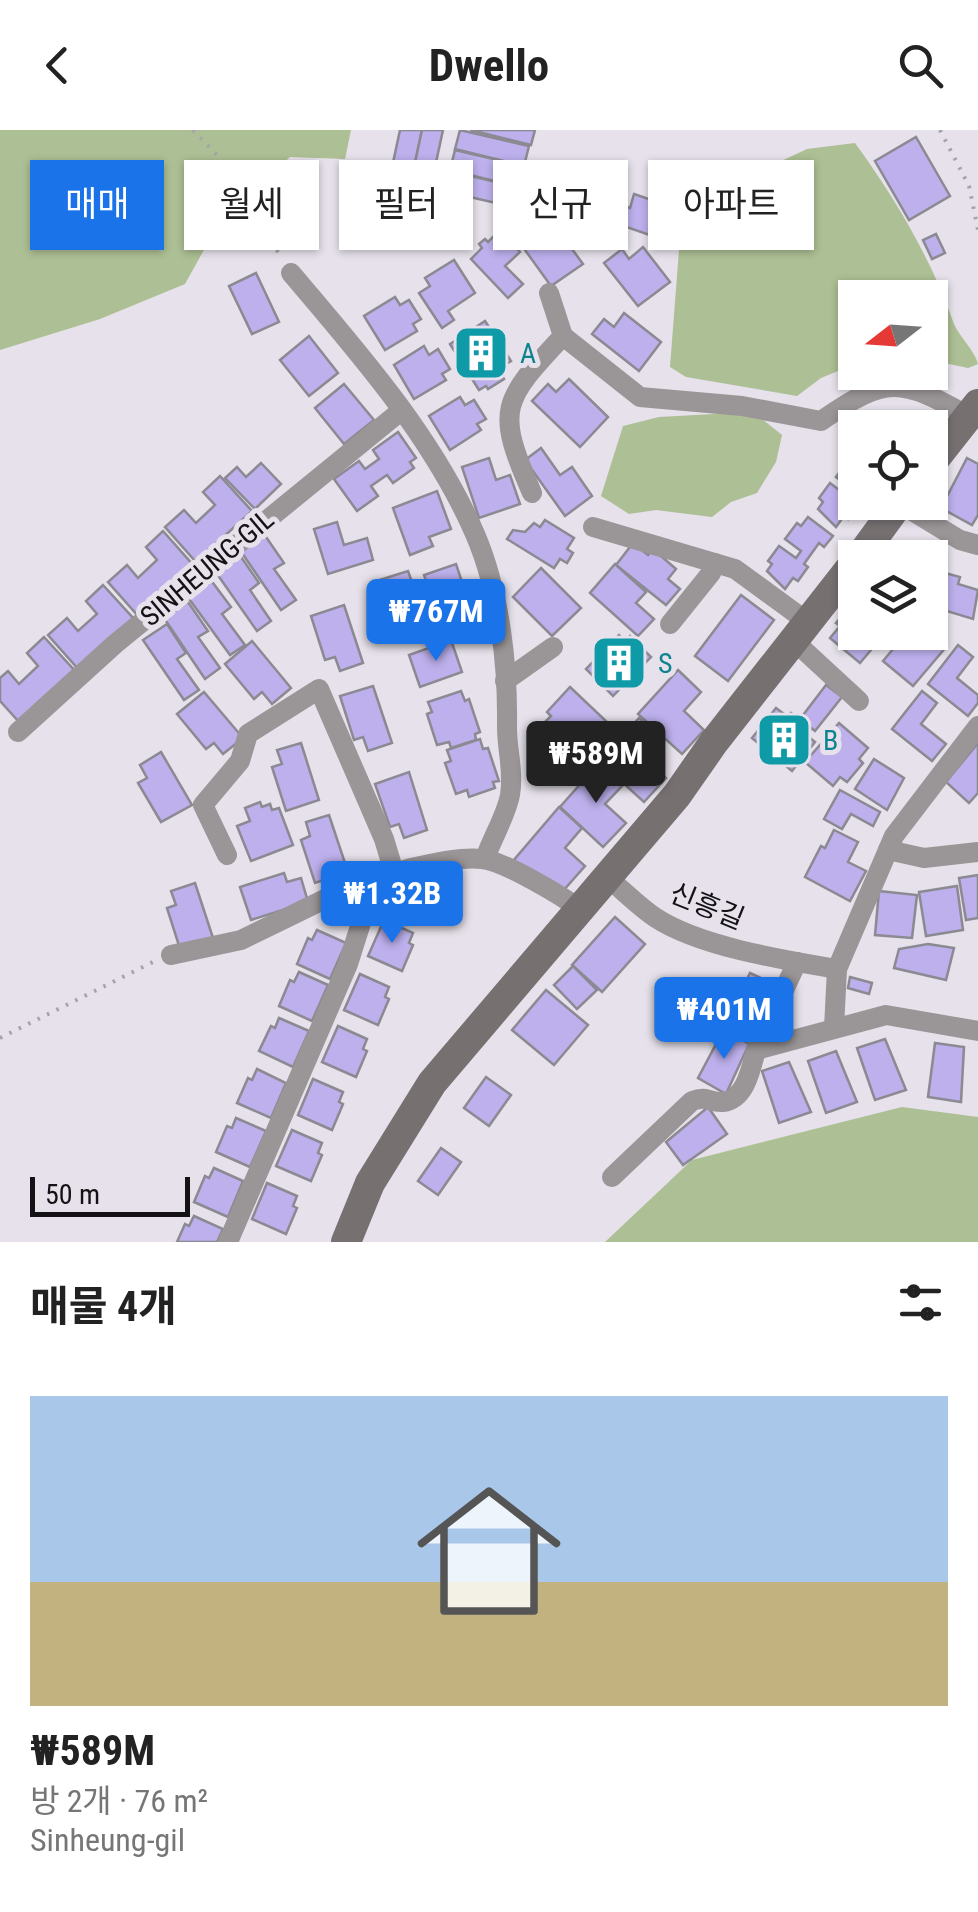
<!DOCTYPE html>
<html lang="ko">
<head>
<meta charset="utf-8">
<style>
	:root { --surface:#fff; --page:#f2f2f2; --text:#222; --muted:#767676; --line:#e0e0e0; --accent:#1a73e8 }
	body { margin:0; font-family:"Roboto Condensed","Noto Sans KR",sans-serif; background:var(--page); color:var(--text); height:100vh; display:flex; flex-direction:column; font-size:38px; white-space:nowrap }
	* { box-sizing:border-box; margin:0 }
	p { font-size:32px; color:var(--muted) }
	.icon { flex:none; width:55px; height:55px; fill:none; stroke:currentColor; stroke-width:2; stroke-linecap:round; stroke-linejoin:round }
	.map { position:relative; height:1112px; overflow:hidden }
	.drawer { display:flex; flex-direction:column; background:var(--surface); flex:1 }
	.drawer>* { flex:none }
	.hud { position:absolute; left:30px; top:30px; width:920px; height:90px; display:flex; gap:20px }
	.needle { width:65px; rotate:253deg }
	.fabs { position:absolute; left:838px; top:150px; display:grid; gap:20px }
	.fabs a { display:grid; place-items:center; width:110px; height:110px; border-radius:0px; background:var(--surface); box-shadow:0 2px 8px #0004; font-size:50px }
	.scale { position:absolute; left:30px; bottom:25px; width:160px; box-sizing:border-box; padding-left:10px; border:5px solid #141215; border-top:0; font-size:28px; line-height:35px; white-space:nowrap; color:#141215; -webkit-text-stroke:8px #e6e1ea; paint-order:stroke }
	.price { position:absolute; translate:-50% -85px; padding:0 22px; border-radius:10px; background:var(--accent); color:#fff; font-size:32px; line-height:65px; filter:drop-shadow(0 2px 5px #0008) }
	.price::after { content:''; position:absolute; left:50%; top:60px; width:30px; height:22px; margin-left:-15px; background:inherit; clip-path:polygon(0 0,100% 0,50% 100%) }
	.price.active { background:#222; color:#fff }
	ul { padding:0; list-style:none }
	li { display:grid; align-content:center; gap:20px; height:530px; padding:0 30px }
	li+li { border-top:2px solid var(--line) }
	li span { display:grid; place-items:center; height:310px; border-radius:0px; color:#555 }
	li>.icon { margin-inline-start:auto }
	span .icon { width:180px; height:180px; fill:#fffc; stroke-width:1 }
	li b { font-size:42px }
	h2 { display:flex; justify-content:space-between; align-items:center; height:120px; padding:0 30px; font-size:42px }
	.chip { padding:0 35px; border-radius:0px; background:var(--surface); box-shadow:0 2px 8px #0004; font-size:35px; line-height:90px }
	.chip.active { background:var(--accent); color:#fff }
	header { display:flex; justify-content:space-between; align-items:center; height:130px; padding:0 30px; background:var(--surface); font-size:45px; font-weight:700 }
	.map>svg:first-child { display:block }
	.green { fill:#adbf94 }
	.building { fill:#bdb0ec; stroke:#8b8991; stroke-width:2.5 }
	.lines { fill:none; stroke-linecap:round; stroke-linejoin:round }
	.path { stroke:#a7a3aa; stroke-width:4; stroke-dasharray:2.5 8; stroke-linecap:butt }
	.street { stroke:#9a9596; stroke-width:20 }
	.secondary { stroke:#767071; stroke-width:30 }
	.labels { text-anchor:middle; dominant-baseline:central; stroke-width:10; stroke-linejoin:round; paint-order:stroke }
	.culture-label { font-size:28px; fill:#0d838f; stroke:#e6e1ea; text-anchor:start }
	.street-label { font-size:28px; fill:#141215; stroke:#e6e1ea }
</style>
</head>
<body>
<header><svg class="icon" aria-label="back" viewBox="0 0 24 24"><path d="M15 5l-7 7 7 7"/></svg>Dwello<svg class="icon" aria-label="search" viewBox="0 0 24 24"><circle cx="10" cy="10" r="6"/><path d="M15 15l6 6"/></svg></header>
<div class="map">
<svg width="978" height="1112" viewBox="0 0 978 1112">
	<rect width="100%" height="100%" fill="#e6e1ea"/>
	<g class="green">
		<polygon points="0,0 351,0 345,29 290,27 215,100 185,154 100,189 0,220"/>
		<path d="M855,13C895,68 932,130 954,194C960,208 974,219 978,234L968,238L930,230V168H855V234L821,248L797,266L686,247L670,237L682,81L706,57L743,49L807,19Z"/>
		<polygon points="732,283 757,285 782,305 776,332 757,363 731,372 712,387 656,380 629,384 601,366 623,296 659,287"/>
		<polygon points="902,977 978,987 978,1112 605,1112 692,1030"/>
	</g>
	<g class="building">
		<polygon points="400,0 422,0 403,89 382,84"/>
		<polygon points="422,0 443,0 423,93 403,89"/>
		<polygon points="460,0 529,16 524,36 455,19"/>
		<polygon points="470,0 535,0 531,15"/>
		<polygon points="916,7 950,66 909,90 875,31"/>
		<polygon points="455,20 523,36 519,57 450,40"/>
		<polygon points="449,41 518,57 513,77 444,61"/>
		<polygon points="634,64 675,78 664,110 609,91 613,80 617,81 620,74 630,78"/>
		<polygon points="553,93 583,134 551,156 525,120 535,113 531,108"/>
		<polygon points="500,100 520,122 505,136 523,154 508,168 471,129 482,118 479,114 485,109 488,112"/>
		<polygon points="936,104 945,123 932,129 923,110"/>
		<polygon points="643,117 670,152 638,176 604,133 622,119 629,129"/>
		<polygon points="454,130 475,163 448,181 454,190 442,198 419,163 430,156 425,148"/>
		<polygon points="256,143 279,192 252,204 229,156"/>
		<polygon points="395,167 400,175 409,170 421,189 413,194 417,201 385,220 364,186"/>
		<polygon points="624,183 661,212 639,241 592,204 604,189 614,197"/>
		<polygon points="485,191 511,231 498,239 504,249 488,259 486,256 479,260 450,214"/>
		<polygon points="309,206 338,243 309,266 280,230"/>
		<polygon points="424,216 429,225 438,219 450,239 442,244 446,250 414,269 394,235"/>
		<polygon points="569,249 608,287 580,317 532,271 548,254 556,262"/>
		<polygon points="344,254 374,290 344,314 315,278"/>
		<polygon points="460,267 465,275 474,270 486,289 477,294 481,300 450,320 429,286"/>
		<polygon points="398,302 416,328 410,332 414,338 393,353 387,345 371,356 378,366 357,381 334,349 359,331 365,339 379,329 373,320"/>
		<polygon points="541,318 560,345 572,337 592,366 565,386 525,330"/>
		<polygon points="489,328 496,350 510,345 520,374 479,388 462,337"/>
		<polygon points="967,328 978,334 978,385 972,395 941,378"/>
		<polygon points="855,330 855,372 859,375 848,389 844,386 836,397 818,379 823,372 819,368 830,353 847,366 852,359 836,347 848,331 852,334"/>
		<polygon points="261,333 281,354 255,379 225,348 237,337 246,347"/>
		<polygon points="220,346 252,381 196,432 165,397 184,380 196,393 215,375 203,362"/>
		<polygon points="437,361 451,399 429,407 433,416 410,425 393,378"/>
		<polygon points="808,387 833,406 824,417 819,413 804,434 808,437 798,451 793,448 785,459 767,441 772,434 768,431 779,416 796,428 801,421 785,409 797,393 801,396"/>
		<polygon points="545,390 574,408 567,419 573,423 567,433 560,429 554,438 507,409 513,400 525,402 534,393 540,397"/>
		<polygon points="337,392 344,415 367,408 373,430 328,444 314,399"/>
		<polygon points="163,401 194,436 139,487 108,452 127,435 138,448 157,430 146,417"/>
		<polygon points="264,404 284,433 274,439 296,470 281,480 240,420"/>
		<polygon points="633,413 648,425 653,419 676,439 668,449 680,459 666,475 616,435"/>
		<polygon points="239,424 259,453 250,460 271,491 257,501 215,441"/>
		<polygon points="456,434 470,476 438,487 424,445"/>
		<polygon points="615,434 646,462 636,473 654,489 638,506 590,463"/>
		<polygon points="541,438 581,478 552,506 513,467"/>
		<polygon points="408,441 423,483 390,493 376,451"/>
		<polygon points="938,441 960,447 958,454 978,460 973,489 930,476"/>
		<polygon points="210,449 231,477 222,484 245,515 230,525 187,466"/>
		<polygon points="103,455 134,489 79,540 48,505 67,488 78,501 97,484 86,471"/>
		<polygon points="741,465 774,490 728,551 695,526"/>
		<polygon points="188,472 208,501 198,507 220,538 205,549 164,488"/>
		<polygon points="852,474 855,476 855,502 886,502 860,533 830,508 840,496 836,493"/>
		<polygon points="344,475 363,533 340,541 335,527 325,530 311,486"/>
		<polygon points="167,494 186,523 177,529 199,560 184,570 143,510"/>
		<polygon points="900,502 930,502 946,517 913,556 883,531 893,519 889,516"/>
		<polygon points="619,505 625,512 630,506 651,527 613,566 586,539"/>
		<polygon points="44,507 76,542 20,593 0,571 0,548 8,541 19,554 38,536 27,523"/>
		<polygon points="451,510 462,542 420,557 409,525"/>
		<polygon points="252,511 291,558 272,574 262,562 254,569 225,534"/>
		<polygon points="958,515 973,527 957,548 978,565 978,573 968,586 928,554"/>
		<polygon points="678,540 701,562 684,581 704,600 682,624 638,584"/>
		<polygon points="826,555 842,567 815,601 800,589"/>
		<polygon points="373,556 392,613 368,621 363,607 354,610 340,566"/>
		<polygon points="570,557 607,592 582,618 577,613 565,626 537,600 551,586 547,582"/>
		<polygon points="461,561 465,571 469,569 480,602 475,604 476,610 451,618 449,612 437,615 427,584 432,582 428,572"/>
		<polygon points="922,561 937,573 921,594 946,614 932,631 892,599"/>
		<polygon points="204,562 243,608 223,624 214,613 206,619 177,584"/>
		<polygon points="776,578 788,587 791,583 811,599 806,605 815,612 792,641 752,608"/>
		<polygon points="639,588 663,609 645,629 666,648 644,672 600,632"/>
		<polygon points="839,593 868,618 859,629 863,633 847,652 840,647 833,656 805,632"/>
		<polygon points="480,609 483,619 488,618 499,651 493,652 495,658 469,667 467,660 456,664 445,633 451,631 447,620"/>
		<polygon points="301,613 319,670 286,681 272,637 282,634 277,620"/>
		<polygon points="978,613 978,663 969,673 946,652"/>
		<polygon points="161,622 192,675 161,692 138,653 147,648 140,635"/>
		<polygon points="874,629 904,648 887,680 855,659"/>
		<polygon points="599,633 623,655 605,674 626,693 603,717 560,677"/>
		<polygon points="409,642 427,700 404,708 399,694 390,697 375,654"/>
		<polygon points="840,660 880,682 873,696 851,684 842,699 824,689"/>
		<polygon points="260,672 262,677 270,674 272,680 279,678 293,715 251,731 237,696 250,691 245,678"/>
		<polygon points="559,677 582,698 565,718 585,736 563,761 513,731"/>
		<polygon points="329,685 348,742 315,753 301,710 310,706 306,692"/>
		<polygon points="834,700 858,712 848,732 866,741 850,771 805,747 821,716 825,718"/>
		<polygon points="284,743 287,752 301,748 308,772 251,790 240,757"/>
		<polygon points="978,745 978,788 966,790 959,748"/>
		<polygon points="195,753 214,811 181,822 167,778 176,775 171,761"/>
		<polygon points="957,756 963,800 926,806 919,762"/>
		<polygon points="879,761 917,765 912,808 875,805"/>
		<polygon points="615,787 645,814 602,862 572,835"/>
		<polygon points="384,790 413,803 409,813 413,815 402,841 368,826"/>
		<polygon points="317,800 346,813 330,849 297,834 308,808 312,810"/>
		<polygon points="928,814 954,818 946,850 894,838 899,819"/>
		<polygon points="573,836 597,860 577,879 554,855"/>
		<polygon points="299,842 328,855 312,891 279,876 290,850 294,852"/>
		<polygon points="750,843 776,855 756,907 726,893"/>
		<polygon points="360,844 389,857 385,867 389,869 378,895 344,880"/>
		<polygon points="850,847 872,853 869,864 848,858"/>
		<polygon points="546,860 588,895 554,935 512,900"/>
		<polygon points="279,888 309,901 293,937 259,921 271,896 275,898"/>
		<polygon points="338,896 367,909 363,919 367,921 356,947 322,932"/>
		<polygon points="724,899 749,914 726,964 698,948"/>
		<polygon points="885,909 906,960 875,970 857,918"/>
		<polygon points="935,913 964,917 961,972 928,967"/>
		<polygon points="836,921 857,972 826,983 808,931"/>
		<polygon points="789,932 811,982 779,993 762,941"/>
		<polygon points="257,939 286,953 271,988 237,973 248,948 252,950"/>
		<polygon points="486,947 511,965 489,996 464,978"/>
		<polygon points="313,949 343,962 339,972 343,974 332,1000 298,985"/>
		<polygon points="708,977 727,1004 683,1035 666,1012"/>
		<polygon points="236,988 266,1001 250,1037 216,1022 227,996 232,998"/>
		<polygon points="292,1000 322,1013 318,1023 322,1025 311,1051 276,1036"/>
		<polygon points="441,1018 461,1032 438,1065 418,1051"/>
		<polygon points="214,1038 243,1051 228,1087 194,1072 205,1046 209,1048"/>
		<polygon points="267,1053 297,1066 293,1076 297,1078 286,1104 252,1089"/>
		<polygon points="194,1086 223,1099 217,1112 177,1112 185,1094 189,1096"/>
	</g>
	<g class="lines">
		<g class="path">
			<polyline points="193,0 218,26 281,127"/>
			<polyline points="940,0 969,56 978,100"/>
			<polyline points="0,908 153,832"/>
		</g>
		<g class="street">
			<path d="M291,143C359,223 433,307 475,404C500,462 508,535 507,597C507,621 514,641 510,665C506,686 492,708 485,729"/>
			<path d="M563,206L640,267L742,276L821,291C887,245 900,248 968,286"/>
			<path d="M532,363C495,279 502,271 563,206L549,163"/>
			<polyline points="899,373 960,410 978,415"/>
			<polyline points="593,397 735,439 809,493"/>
			<polyline points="670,494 711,443 715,433"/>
			<polyline points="794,511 859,571"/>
			<polyline points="505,551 553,517"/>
			<polyline points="18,602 115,514 402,280"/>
			<polyline points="888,720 924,728 978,722"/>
			<polyline points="227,725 203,675 240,631 248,604 319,559 384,709 394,742"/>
			<path d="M608,748C624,761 639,777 656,788C701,817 784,830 837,839"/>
			<path d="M171,825L241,810L358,753C377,752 392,743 411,738C434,733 458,727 482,729C504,731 560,765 580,779"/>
			<polyline points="797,832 756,920 886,885 978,901"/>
			<polyline points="834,898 837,839 894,706 978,596"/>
			<path d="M612,1047L692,971C708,965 709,973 723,972C746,969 751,938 756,920"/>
			<polyline points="228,1112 348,834 374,752"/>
		</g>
		<g class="secondary">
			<polyline points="930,335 978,274"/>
			<polyline points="859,428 900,372"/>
			<polyline points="346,1112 370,1053 432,953 677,665 714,612 855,432"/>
		</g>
	</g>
	<defs>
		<g id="building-square" transform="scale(2.875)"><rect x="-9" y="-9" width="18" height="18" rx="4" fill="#0f9aa8" stroke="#e6e1ea"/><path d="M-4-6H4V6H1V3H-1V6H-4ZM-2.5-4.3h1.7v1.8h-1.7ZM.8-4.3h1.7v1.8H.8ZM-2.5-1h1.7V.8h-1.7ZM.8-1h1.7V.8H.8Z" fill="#fff"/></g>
	</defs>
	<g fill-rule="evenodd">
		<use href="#building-square" x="481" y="223"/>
		<use href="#building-square" x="619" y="533"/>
		<use href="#building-square" x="784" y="610"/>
	</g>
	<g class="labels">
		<g class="culture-label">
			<text x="520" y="223">A</text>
			<text x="658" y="533">S</text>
			<text x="823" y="610">B</text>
		</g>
		<g class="street-label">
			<text transform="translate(207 438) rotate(-40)">SINHEUNG-GIL</text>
			<text transform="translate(707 776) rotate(22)">신흥길</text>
		</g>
	</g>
</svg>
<div class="fabs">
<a><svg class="needle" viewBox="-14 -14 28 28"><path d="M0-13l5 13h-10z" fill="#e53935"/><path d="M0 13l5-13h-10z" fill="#767676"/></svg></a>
<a><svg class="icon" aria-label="locate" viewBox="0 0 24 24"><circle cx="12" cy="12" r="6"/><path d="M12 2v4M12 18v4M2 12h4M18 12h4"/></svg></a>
<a><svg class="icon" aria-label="layers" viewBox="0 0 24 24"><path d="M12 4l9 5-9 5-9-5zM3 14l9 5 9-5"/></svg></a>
</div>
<div class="scale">50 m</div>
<b class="price" style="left:436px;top:534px">₩767M</b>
<b class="price active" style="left:596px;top:676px">₩589M</b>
<b class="price" style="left:392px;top:816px">₩1.32B</b>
<b class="price" style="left:724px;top:932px">₩401M</b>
<div class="hud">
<a class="chip active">매매</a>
<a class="chip">월세</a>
<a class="chip">필터</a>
<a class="chip">신규</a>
<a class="chip">아파트</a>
</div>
</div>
<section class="drawer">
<h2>매물 4개<svg class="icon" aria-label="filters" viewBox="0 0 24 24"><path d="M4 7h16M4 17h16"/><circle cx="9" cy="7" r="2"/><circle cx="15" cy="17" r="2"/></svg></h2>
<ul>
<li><span style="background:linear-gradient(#a9c7e8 60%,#c2b280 0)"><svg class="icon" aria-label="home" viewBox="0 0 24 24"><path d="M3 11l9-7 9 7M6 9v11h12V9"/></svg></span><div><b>₩589M</b><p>방 2개 · 76 m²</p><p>Sinheung-gil</p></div></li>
</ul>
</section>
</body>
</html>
